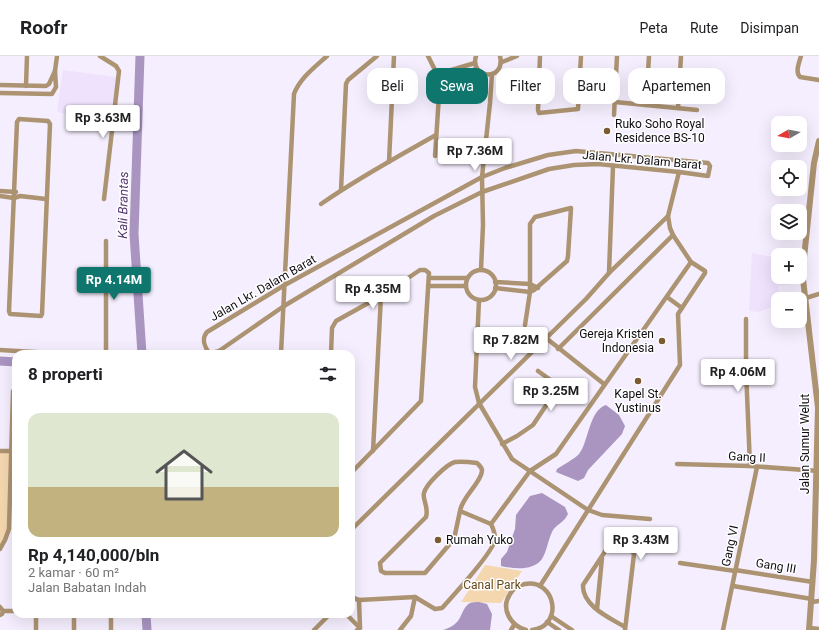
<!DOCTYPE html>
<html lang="id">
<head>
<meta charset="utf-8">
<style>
	:root { --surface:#fff; --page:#f6f6f6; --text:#202124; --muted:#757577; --line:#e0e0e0; --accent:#0f766e }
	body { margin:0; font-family:Roboto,sans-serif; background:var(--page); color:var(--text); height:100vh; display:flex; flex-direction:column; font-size:15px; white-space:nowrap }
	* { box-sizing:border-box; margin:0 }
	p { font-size:13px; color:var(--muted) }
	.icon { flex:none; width:22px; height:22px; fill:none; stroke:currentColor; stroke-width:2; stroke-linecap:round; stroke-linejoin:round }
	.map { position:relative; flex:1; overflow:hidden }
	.panel { position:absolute; left:12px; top:294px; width:343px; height:268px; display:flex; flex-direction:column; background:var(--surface); border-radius:12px; box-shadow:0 4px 16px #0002 }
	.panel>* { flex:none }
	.guide { position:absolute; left:367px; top:12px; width:380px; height:36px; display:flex; gap:8px }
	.needle { width:26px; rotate:261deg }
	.buttons { position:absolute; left:771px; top:60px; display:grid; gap:8px }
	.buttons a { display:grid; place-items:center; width:36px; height:36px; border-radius:8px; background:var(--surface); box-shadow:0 4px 16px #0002; font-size:20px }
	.price { position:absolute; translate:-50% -34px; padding:0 9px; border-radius:4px; background:#fff; color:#222; font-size:13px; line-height:26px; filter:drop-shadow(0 1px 2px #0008) }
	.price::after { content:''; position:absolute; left:50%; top:24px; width:12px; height:9px; margin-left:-6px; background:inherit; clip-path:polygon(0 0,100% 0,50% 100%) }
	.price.selected { background:var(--accent); color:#fff }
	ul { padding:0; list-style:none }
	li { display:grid; align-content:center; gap:8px; height:212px; padding:0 16px }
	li+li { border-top:1px solid var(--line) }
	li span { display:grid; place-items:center; height:124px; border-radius:12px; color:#555 }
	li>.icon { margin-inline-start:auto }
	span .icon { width:72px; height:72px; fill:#fffc; stroke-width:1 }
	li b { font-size:17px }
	h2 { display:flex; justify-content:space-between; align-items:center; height:48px; padding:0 16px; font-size:17px }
	.pill { padding:0 14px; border-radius:12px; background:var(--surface); box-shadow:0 4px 16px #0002; font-size:14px; line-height:36px }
	.pill.selected { background:var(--accent); color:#fff }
	header { display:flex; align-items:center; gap:24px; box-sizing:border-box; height:56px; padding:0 20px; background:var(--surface); border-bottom:1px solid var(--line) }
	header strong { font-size:19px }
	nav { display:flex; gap:22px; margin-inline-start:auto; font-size:14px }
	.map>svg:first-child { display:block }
	.built { fill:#eee2fd }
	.green { fill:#f4d7af }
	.water { fill:#a995c0 }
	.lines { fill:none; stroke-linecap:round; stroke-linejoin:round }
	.river { stroke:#a995c0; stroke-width:9 }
	.minor { stroke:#ac9371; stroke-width:4.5 }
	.tertiary { stroke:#ac9371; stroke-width:6 }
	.poi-dot { fill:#7a5c30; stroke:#fff; stroke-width:1.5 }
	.labels { text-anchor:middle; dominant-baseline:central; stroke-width:3; stroke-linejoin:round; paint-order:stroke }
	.poi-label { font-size:12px; fill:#0f0c12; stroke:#fff; text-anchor:start }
	.street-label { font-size:12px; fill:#0f0c12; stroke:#fff }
	.park-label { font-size:12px; fill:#684818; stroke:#fff }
	.water-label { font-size:13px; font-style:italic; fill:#543870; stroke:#fff }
</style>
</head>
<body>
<header>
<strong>Roofr</strong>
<nav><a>Peta</a><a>Rute</a><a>Disimpan</a></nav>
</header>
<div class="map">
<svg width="819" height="574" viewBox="0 0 819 574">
	<rect width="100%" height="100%" fill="#f5eefe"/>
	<g class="built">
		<polygon points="63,14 117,21 112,57 87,53 85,61 57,56"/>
		<polygon points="752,197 778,202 778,221 797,221 797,227 778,230 780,243 778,243 778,248 759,256 749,255"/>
	</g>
	<g class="green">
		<polygon points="0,395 12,395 9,473 0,493"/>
		<polygon points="485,509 522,515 501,547 461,546"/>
	</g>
	<g class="water">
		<path d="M606,349L619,359L625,370L622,378L588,414L584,422L578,425L556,416L557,413C564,408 573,404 579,398C588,388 589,354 606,349Z"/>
		<path d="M542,437L565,451L568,458C564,467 555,469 552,476C548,484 547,495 542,503C533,515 515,513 501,510V503L507,496L515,473L516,459L530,440Z"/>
		<path d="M479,546L487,548L492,558L490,574H443C465,568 459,553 470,547C472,546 477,546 479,546Z"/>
	</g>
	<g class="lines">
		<g class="river">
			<polyline points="140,0 134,178 142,298"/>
			<polyline points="0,305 16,306"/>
			<polyline points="146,558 147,574"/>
		</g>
		<g class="minor">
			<polyline points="100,0 116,10 119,15 104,143"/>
			<polyline points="428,0 440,24 435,100"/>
			<path d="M476,0C469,23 506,26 500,0"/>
			<polyline points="540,0 538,54 539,57 578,53 581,0"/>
			<path d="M801,0C799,7 795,16 800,21L819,24"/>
			<polyline points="502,6 517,0"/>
			<polyline points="55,15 57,0"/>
			<polyline points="438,18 475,7"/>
			<polyline points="440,24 477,13"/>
			<polyline points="0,29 46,30 49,28 55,15 56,31 52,38 0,37"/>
			<polyline points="26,30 27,0"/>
			<polyline points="615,46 697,54"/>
			<polyline points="646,49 649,0"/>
			<polyline points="678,52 681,0"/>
			<polyline points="614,59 617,0"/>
			<polygon points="19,63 48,65 50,68 42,258 41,260 10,258 9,255 17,66"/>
			<path d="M576,95L708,107L710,110L708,120L679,116L598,108L574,109L549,113L482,136L434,160L284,250L219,295L210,298C205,292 201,283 207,276L283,230L482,121L505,112L548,99Z"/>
			<polyline points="389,106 394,0"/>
			<polyline points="341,134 346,28 348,24 377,0"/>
			<polyline points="0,135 16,136"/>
			<polyline points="0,140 14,142 20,140 46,143"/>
			<path d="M321,148C358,122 397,101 436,79"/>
			<polyline points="481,214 483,169 482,121 490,47 492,18"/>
			<circle cx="481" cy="229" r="15"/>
			<polyline points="609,217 668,160"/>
			<polyline points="429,222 467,222"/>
			<polyline points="495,226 530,228 538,232"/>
			<polyline points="428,230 465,230"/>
			<polyline points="495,232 530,236 534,234 567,205 568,200 571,152 535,161 530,168 530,236 525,269"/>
			<polyline points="667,241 682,252"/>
			<polyline points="806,242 819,238"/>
			<polyline points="479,244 475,331 479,347 512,403 588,454 602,459 650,463"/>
			<polyline points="746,263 746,314 750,410"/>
			<polyline points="546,282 604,328"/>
			<polyline points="558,293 673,179"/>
			<polyline points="0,294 69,298"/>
			<polyline points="106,298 106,185"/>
			<path d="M281,298L294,38C300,22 315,11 327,0"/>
			<polyline points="331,298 332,272 336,265 381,240 420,214 425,214 429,217 421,345 351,417"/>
			<polyline points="502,388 517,380 533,369 557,333 556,328 538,315"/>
			<polyline points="0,395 16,395"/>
			<polyline points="373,395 381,240"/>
			<polyline points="677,408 750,410 819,415"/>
			<polyline points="491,468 530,415 556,398 691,206"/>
			<polyline points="351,474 586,243 609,217 613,110"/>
			<polyline points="0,493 5,484 9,473 13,335 16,333"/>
			<polyline points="680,507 735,515"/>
			<polyline points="735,514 813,526"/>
			<polyline points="540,530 680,309 678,258 705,217 705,215 691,206 673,179 670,172 668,160 679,116"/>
			<polyline points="733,530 812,543"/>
			<path d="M351,540L356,543L359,544L415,541L435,553L442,552C452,541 495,494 495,483C495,478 493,472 491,468L460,455C462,441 481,427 482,415C482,411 479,409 477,407C470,406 462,405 455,406C447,408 426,428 424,437C422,443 429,451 426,461L380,507L381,515L385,517H425L454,483L460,455"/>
			<polyline points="812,546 819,545"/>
			<polyline points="0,551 3,555 2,558 0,559"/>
			<polyline points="597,553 602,502"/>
			<polyline points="3,555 16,555"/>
			<polyline points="111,558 111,574"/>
			<polyline points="346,558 360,572"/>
			<polyline points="36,559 36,574"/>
			<polyline points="551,560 572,574"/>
			<polyline points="547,566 559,574"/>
			<polyline points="810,572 819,573"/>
			<polyline points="74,574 74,560"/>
			<polyline points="314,574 330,558"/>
			<polyline points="357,574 360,572 359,544"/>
			<polyline points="400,574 411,560 415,541"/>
			<polyline points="511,574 514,569"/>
			<path d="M526,574C511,570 500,553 510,538C513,533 519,529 525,528C556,523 564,570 532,574"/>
			<path d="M625,574L634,498L631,493C623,490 612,488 606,494L583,529C582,550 610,562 625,571"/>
			<polyline points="723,574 757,411"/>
		</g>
		<polyline class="tertiary" points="809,574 814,504 818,352 803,223 804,202 814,107 819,85"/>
	</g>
	<g class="poi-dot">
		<circle cx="607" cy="75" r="4"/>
		<circle cx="662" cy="285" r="4"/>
		<circle cx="638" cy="325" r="4"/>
		<circle cx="438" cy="484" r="4"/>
	</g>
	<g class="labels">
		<g class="poi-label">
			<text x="615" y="68">Ruko Soho Royal<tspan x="615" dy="14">Residence BS-10</tspan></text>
			<text x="654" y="278" text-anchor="end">Gereja Kristen<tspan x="654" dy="14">Indonesia</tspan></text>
			<text x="638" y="338" text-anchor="middle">Kapel St.<tspan x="638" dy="14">Yustinus</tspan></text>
			<text x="446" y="484">Rumah Yuko</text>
		</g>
		<g class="street-label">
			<text transform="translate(642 104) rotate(5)">Jalan Lkr. Dalam Barat</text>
			<text transform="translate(263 232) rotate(-30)">Jalan Lkr. Dalam Barat</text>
			<text transform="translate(805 388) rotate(-90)">Jalan Sumur Welut</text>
			<text transform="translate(747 401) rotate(3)">Gang II</text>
			<text transform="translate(730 490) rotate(-78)">Gang VI</text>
			<text transform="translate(776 510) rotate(9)">Gang III</text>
		</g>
		<g class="park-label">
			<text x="492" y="529">Canal Park</text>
		</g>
		<g class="water-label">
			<text transform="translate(123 149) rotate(-89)">Kali Brantas</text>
		</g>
	</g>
</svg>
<div class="buttons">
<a><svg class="needle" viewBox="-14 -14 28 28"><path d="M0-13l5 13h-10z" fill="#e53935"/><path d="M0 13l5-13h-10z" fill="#757577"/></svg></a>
<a><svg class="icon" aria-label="locate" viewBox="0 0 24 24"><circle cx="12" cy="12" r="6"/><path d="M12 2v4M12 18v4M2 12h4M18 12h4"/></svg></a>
<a><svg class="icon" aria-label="layers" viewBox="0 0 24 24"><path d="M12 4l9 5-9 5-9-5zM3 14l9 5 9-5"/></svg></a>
<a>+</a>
<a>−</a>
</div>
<b class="price" style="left:103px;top:83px">Rp 3.63M</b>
<b class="price" style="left:475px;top:116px">Rp 7.36M</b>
<b class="price selected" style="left:114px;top:245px">Rp 4.14M</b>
<b class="price" style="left:373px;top:254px">Rp 4.35M</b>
<b class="price" style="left:511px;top:305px">Rp 7.82M</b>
<b class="price" style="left:738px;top:337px">Rp 4.06M</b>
<b class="price" style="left:551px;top:356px">Rp 3.25M</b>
<b class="price" style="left:641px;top:505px">Rp 3.43M</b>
<div class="guide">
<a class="pill">Beli</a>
<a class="pill selected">Sewa</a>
<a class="pill">Filter</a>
<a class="pill">Baru</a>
<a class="pill">Apartemen</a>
</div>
<section class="panel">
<h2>8 properti<svg class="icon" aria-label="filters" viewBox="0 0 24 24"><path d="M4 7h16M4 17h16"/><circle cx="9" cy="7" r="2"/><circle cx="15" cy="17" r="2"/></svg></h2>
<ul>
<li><span style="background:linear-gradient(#dfe7d0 60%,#c2b280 0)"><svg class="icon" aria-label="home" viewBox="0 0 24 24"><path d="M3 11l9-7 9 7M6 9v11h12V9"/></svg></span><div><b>Rp 4,140,000/bln</b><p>2 kamar · 60 m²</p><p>Jalan Babatan Indah</p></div></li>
</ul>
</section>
</div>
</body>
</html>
